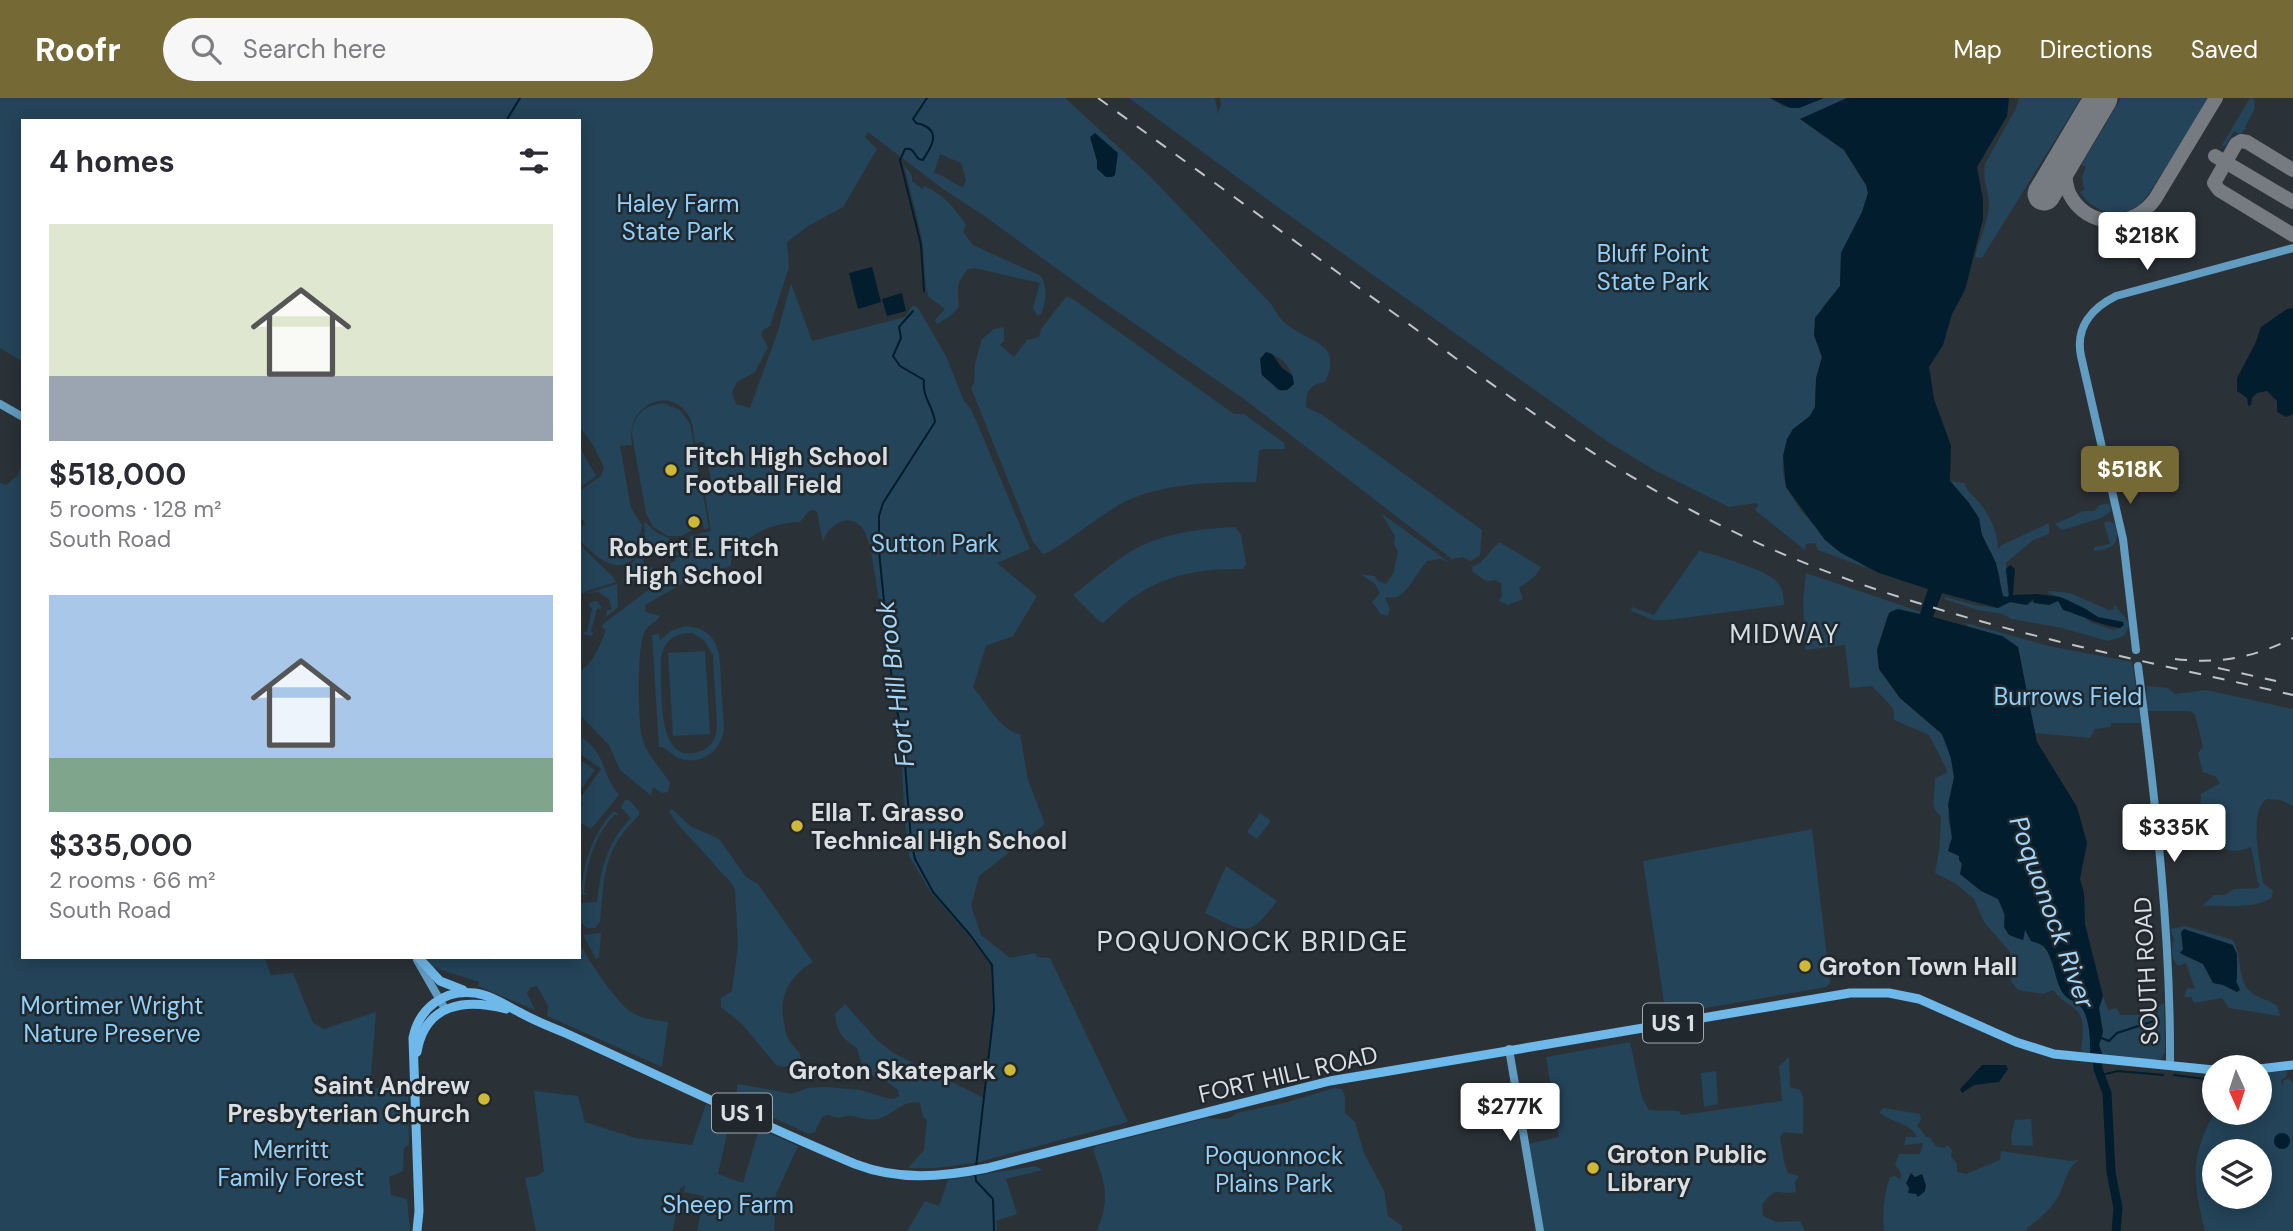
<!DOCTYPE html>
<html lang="en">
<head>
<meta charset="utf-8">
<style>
	:root { --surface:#fff; --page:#f7f7f7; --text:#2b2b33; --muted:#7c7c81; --accent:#756a35 }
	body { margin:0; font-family:"DM Sans",sans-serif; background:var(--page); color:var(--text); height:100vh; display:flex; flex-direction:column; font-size:26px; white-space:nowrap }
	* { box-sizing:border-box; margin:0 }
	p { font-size:23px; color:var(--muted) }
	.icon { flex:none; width:38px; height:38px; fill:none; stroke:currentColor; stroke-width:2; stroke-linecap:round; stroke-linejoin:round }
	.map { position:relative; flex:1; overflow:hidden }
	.panel { position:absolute; left:21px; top:21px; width:560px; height:840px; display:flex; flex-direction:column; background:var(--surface); border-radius:0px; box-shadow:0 4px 18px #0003 }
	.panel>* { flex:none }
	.needle { width:46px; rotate:177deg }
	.buttons { position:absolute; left:2202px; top:957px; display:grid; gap:14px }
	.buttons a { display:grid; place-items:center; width:70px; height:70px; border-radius:50%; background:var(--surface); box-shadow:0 4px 18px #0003; font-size:35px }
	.price { position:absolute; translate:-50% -60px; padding:0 16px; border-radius:7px; background:#fff; color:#222; font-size:23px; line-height:46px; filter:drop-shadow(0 2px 4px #0008) }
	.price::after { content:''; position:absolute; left:50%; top:42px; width:21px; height:16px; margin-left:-10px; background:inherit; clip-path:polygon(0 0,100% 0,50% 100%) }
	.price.on { background:var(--accent); color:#fff }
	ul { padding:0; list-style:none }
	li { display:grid; align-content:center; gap:14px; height:371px; padding:0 28px }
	li span { display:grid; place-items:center; height:217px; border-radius:0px; color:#555 }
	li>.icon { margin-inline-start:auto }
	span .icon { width:126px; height:126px; fill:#fffc; stroke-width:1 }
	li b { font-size:30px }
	h2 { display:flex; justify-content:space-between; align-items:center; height:84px; padding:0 28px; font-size:30px }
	header { display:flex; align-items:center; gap:42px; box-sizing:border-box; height:98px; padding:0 35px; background:var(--accent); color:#fff }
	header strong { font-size:33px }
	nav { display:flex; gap:38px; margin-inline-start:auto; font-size:24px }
	.search { width:490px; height:63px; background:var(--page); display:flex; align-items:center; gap:18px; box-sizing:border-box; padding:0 24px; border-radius:38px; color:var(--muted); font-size:26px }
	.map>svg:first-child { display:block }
	.green { fill:#244459; fill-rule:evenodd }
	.water { fill:#011d2e }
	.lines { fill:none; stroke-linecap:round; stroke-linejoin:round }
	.stream { stroke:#011d2e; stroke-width:2 }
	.river { stroke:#011d2e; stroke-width:9 }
	.taxiway { stroke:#757b80; stroke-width:14 }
	.runway { stroke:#757b80; stroke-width:33 }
	.secondary { stroke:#639cc1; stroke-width:8 }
	.primary { stroke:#6eb9e9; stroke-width:9 }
	.rail { stroke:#bfc4c8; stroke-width:2; stroke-dasharray:12 12; stroke-linecap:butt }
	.poi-dot { fill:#cfb837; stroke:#21282d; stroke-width:2.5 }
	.labels { text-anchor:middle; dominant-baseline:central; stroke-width:5; stroke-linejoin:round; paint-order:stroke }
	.shield { fill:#21282d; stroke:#a2a8ac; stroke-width:2 }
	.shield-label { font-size:23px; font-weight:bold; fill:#dadfe2 }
	.park-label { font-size:24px; fill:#90d1fd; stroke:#21282d }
	.poi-label { font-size:24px; font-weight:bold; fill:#dadfe2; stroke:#21282d; text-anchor:start }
	.street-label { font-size:24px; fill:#dadfe2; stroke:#21282d }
	.neighbourhood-label { font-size:26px; letter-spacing:2px; fill:#d4dee4; stroke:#21282d }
	.water-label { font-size:26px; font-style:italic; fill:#a3d6f9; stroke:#21282d }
	.quarter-label { font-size:28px; letter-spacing:2px; fill:#d4dee4; stroke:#21282d }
</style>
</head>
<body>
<header>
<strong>Roofr</strong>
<div class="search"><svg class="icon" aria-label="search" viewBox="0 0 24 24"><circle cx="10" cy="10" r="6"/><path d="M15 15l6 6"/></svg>Search here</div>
<nav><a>Map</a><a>Directions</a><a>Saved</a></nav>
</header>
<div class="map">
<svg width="2293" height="1133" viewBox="0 0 2293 1133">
	<rect width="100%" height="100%" fill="#2b3237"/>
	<g class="green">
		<path d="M0,0H1065L1150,78L1271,206C1275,212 1279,220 1284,224C1309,246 1344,243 1325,284C1310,286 1305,294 1306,309L1321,316L1482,432L1480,457L1471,463L1462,459L1452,461L1448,458L1244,301L1096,199L983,117L943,91L868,34L865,39L877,51L843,109L808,128L787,144L789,169L770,228L763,232L761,237L768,249L755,274L737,284L732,294L736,306L750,310L778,233L791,185L812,243L905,219L913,207L918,210L946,258L964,303L971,311L978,327L1030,451L997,465L1037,498L1013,538L986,548L973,589C985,603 1001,634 1020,636L1028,682L1045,726L979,778L971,808L981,837L1010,860L1036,855L1037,859L1050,860L1128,1024L975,1065L936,1070H908L924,1052L927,1022L923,1019L920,1005C904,1001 893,1017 878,1021C862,1024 854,1013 839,1020L827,1017L822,1019L815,1034L809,1036L737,1003V987L739,986L792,996L808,990L825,989L861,992L886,1000L894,1001L899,998L898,992L886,983L864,974L857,950C843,941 836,934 835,916L845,906L877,942L893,955L984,1000L993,914L991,867L970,839L932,796L909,758L904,712L900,631L870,447C867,442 867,436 863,431C850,413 827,427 823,444L817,414L814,412L809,413L800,424C772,425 750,435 731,457V467L728,469L692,480L645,507L646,514L660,518C657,524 649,526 645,533C637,546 637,627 643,643C648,659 661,670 670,685L668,694L662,695L653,689L651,697L655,701L620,672L609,647L582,619L579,622V574C595,563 599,549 606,532L602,530L603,526L659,484V478L668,475L665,467L676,463L675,460L688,457L697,450L696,449L687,455L676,458L675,454L691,451L690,438L711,433L704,389L712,387L704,344L695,345C694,336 693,326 689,318C670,287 625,306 632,347L620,348L631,410L642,427L636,459C615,479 596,458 579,442V429L585,427L584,422L579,423V393L601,378L604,369L593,347L579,328V23H23V264L0,250ZM940,56L961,65L966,82L963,89C952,86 945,77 934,75ZM1266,254C1281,258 1293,270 1294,286L1287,292L1281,293L1262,277L1260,261Z"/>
		<path d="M1129,0H1215L1218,16L1221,7L1220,0H1770L1784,9L1799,10L1824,0H1847L1801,21L1844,52L1866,87L1868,95L1862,114L1841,155L1840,188L1822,210L1814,237L1822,259L1815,294V309L1783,362C1777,406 1836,447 1867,470L1818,452L1815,445L1806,446L1805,452L1755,412L1758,407L1756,405L1729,409L1656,373L1608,344L1279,110Z"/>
		<path d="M2019,0H2081L1982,160L1975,159C1979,142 1989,122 1989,105C1988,91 1982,80 1985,66L2016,10Z"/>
		<path d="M2121,0H2209C2193,26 2177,53 2160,78C2154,87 2149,97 2141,105C2122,122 2093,115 2080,94L2084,92L2082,79L2086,69L2081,67Z"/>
		<polygon points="2250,0 2254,1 2255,10 2245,29 2246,30 2240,36 2234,33 2226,47 2221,49"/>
		<path d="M904,67L912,78V83L922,91L924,88C943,96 955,110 966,127L963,134L973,147L1041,178C1048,189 1046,204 1041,216L1038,218L1033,210L1040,185L974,170L968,171C956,185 957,191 959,209L949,219L937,226L935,222L945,211L929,199L926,190L922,140Z"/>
		<path d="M1066,199L1073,201L1234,316H1244L1284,345L1285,351H1263L1259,353L1256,384C1212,384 1165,385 1124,404C1107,412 1052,456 1043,456L1033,444L971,290L974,285L975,266L982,241L994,231L1004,229V243L1000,247L1014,259L1027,242L1039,239L1041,231Z"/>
		<path d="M663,305L680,312L690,326L709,430L704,431L702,421L693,432L681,438H668L653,429L646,415L632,337C633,318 644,307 663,305Z"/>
		<polygon points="579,348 596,378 579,390"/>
		<polygon points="23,365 23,859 264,859 271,877 293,875 313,925 324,931 376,914 371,979 365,985 364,992 408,985 409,1047 404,1050 403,1073 389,1079 391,1097 407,1101 410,1133 0,1133 0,385 6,387 17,378"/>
		<path d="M1950,383L1964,385C1967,393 1972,397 1978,403C1989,415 1998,435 1998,451L2002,447L2049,425V436L2033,442L2006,465L2008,499L2003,498L2000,491V479L1993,458L1986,446L1969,405Z"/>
		<polygon points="2110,405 2111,413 2101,420 2062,432 2055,426 2084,413 2094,413 2100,407"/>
		<path d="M1381,415L1450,465L1441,461L1427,463C1417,474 1409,493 1397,499C1393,500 1389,499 1385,500L1390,511L1388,518L1381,516L1372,504L1380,495L1375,486L1360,476L1374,478L1378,483L1386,486L1393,476L1398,455L1394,446L1395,438Z"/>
		<polygon points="644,423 657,435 669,440 670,446 649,449 645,439"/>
		<path d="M2108,423L2114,425C2122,445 2113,452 2093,453L2095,449L2110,446L2104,425Z"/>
		<path d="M1235,429L1241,437L1246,466L1243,471C1200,470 1162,477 1128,503C1119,510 1111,518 1103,525L1099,523L1073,497C1092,483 1110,466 1130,454C1161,435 1199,431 1235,429Z"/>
		<path d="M642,435L644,470L652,469L653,479L644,484L623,482L627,468C641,461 640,449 642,435Z"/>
		<polygon points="1499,444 1541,469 1535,478 1519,490 1523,501 1508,507 1499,503 1502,498 1501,485 1495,482 1486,483 1473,474 1472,469 1480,465"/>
		<polygon points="579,446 612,478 616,484 586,493 579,498"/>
		<path d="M1699,453C1716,457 1768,472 1778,485C1783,492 1784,499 1784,507L1667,522H1654L1631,513L1632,509L1654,517Z"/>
		<path d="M1806,475L1921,514L1918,517L1898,511L1891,513L1887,519L1877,552L1879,571L1900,600L1945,639L1951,660L1954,679L1948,721L1952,740L1949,747L1952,754L1958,756L1962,766L1960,776C1968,781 1975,787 1982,793C1986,796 1993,797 1997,800C2013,815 1991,833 2023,842L2025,831L2031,843C2034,844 2038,845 2041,846C2051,852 2056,885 2063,895C2066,901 2075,903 2080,908C2089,915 2091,943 2090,955L2081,953C2082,939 2087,919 2074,910C2066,904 2060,901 2053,892L2043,896L2018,892L2011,883L2010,854L1984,824L1974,801L1955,785L1935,775L1939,753L1941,718C1928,709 1936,694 1935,680L1947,675L1946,670L1929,637L1894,622L1893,610L1872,588L1850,590L1845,547L1805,552L1803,502Z"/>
		<polygon points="617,486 618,509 606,519 607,512 612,512 609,501 598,494 588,495"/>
		<path d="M2049,493L2070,495L2109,512H2113L2115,507C2119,514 2126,518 2129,527L2124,538L2108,543L2062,530L2012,521L2002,516L1978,512L1944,501L1946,499L1974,507L1998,510L2010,504L2025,507L2033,504L2048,507L2058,503L2067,513L2082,517L2090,524L2113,532L2121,530L2123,524L2098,519L2068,502L2048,495Z"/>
		<polygon points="597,503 602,510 597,511 591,533 594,535 591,538 584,536 583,534 587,534 592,510 588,507 591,504"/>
		<polygon points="1966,525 2049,548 2132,564 2141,625 2111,625 2111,629 2095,631 2090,640 2035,635 2027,604 2018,549 2002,538 1968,529"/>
		<path d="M685,528C721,530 720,558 721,586C722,600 723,615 724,630C722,652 701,669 678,660C670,656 667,649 659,649L652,537L659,536L660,542L671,533ZM692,535L704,542L713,557L717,630C716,641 710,651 698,654C655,667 662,588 661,563C662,544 673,535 692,535Z"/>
		<polygon points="705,553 710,636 673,638 668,555"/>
		<path d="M2147,588L2168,590L2175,596L2206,592L2293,611V708L2280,702L2267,701C2248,712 2260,765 2263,785L2273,793L2272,799C2255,812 2223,807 2202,808L2214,797H2225L2234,791L2258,790L2260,786L2258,785L2251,749C2236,755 2228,754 2214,746L2215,736L2200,719L2201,696L2220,685L2216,679L2203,674L2198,655L2203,649L2195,616L2190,613H2147Z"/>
		<path d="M579,637C609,658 599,673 619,697L591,731L579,724V712L583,706L579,702L601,671L579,655Z"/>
		<polygon points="579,661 595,672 579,694"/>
		<path d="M625,702H629L639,713V717C633,724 626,730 621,738C602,763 603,795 600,824L595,830H587L581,825L580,805L597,804C601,770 607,745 631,720L621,709Z"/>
		<path d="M672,711L690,728L719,741L746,779L758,786L813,864C791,877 778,897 784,924C785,929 785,936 788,940C791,947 798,951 801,958L799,964L784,969L776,967L742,926L721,909V900L732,893L738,848L735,792C731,782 724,778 717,770C702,750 682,735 669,713Z"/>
		<path d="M614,713L619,717H614C594,739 587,765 584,794L588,797H583L581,795C584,763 592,737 614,713Z"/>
		<polygon points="1260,715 1271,723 1257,741 1247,734"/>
		<polygon points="1812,731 1830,885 1826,889 1666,917 1643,763"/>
		<path d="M1226,768L1277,803C1248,841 1246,835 1205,815Z"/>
		<path d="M2185,828L2233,842C2243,858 2236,883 2252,895C2258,900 2270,902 2277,908L2280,918L2229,910L2222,900L2194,905L2191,899H2184L2187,890L2195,891L2186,865L2178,868C2171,859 2171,851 2174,841L2170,831ZM2182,832L2231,892L2203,866L2181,856L2183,851Z"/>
		<polygon points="601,835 599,859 596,861 583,837"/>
		<path d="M579,843C585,859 617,905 631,914C642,921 655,922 668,924L662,969L547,918L548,908L537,888L531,889L527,895L535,912L478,888L479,884L432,869L426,859H486L489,862L492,859H579Z"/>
		<polygon points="2101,893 2108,912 2117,910 2120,917 2142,917 2150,920 2157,916 2159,908 2164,905 2165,953 2161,961 2151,962 2102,956 2099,947 2103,936 2099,910 2102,901"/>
		<path d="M1630,944L1642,1000L1649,1012L1679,1013L1681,1017L1782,1003L1779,968L1789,959L1790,989L1800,992L1803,999V1036L1784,1034L1780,1039L1784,1064L1788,1075L1799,1078L1795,1084L1796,1094C1777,1098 1778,1086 1762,1107L1763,1118L1776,1124L1800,1123L1805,1133H1540L1528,1046L1559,1039L1546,959Z"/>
		<polygon points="1716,973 1718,1006 1704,1009 1701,975"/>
		<path d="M2287,973L2286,979L2281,982L2282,988L2284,982L2289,981L2293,985V1133H2205C2193,1083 2189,1062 2214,1015H2259V975ZM2214,1054H2259V1099H2214Z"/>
		<path d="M1334,990L1342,991L1345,998V1015L1355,1024L1364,1055L1384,1093L1388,1118L1402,1128V1133H1097C1111,1098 1105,1086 1093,1052L1096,1048L1207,1020C1218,1020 1227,1024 1237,1015L1288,1004Z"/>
		<polygon points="534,993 578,998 585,1024 635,1040 692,1047 706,1006 731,1018 718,1076 743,1085 759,1031 798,1048 776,1096 774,1133 697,1133 704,1098 684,1094 685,1087 680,1091 673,1133 536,1133 525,1080 537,1078 544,1073"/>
		<path d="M1884,1010L1920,1016L1921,1022L1917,1027L1926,1039L1930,1040L1936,1048L1944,1050L1948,1047L1952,1053L1951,1058L1957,1066V1074L1966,1076L2000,1062L2001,1053L2071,1063L2079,1062C2066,1071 2066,1083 2059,1097C2052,1111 2039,1121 2027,1130V1133H1884C1882,1114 1884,1097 1890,1079L1895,1078L1900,1081C1903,1075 1899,1072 1895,1067L1899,1056H1920L1923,1045L1904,1047L1906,1039H1917C1910,1024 1891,1025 1879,1014Z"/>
		<polygon points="2031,1021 2033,1048 2012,1047 2011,1038 2015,1022"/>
		<polygon points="1035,1068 1043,1072 1006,1081 1017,1116 996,1123 997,1133 907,1133 925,1103 939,1108 948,1082"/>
	</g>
	<g class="water">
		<polygon points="1770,0 1824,0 1799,10 1790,10"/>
		<path d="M1847,0H2009L2007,18L1977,69L1983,102V121L1965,192L1952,216L1943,247L1929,269L1934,301L1951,348L1950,383L1969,405L1979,420L1982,437L1996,465L2003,498L2008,499L2009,497L2006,471L2010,467L2015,471L2013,497L2037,496L2060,499L2084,510L2098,519L2123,524L2124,527L2120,530C2099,527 2083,518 2063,512L2058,503L2049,507L2034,505L2033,501L2027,507L2010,504L1998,510L1942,495L1933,519L2002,538L2018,549L2037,644L2077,709L2087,745L2080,781L2084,795L2085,826L2103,898L2099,910L2103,934L2099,947L2102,956L2090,955C2091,943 2089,916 2080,908C2075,903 2066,901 2063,895C2054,882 2055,862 2045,850C2041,845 2036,845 2031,843L2025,832L2023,842L2009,837L2004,829L2005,817L1998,801L1981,793L1960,776L1962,766L1959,762V758L1948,753L1952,740L1948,707L1954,679L1951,660L1942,636L1900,600L1879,571L1877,552L1889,515L1898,511L1920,516L1928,491L1879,475L1841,455L1825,442L1786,389L1783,358L1787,341L1793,331L1810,318L1815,309L1816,280L1822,259L1814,237L1815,220L1840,188L1841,155L1862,114L1868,95L1866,87L1844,52L1800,21Z"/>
		<polygon points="1095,35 1118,55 1115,77 1112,79 1106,79 1097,71 1097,63 1090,39"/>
		<polygon points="872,169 881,204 858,211 849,175"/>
		<polygon points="902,195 906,213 887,218 882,201"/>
		<polygon points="2293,210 2293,316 2286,319 2277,314 2277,303 2267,293 2257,295 2252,300 2251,307 2248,308 2247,300 2237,293 2237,280 2255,246 2261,229 2287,211"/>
		<polygon points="1266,254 1272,256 1282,270 1292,277 1294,286 1287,292 1279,292 1262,277 1260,261"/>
		<polygon points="2184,831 2233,847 2237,856 2237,881 2236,883 2240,892 2237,894 2223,887 2213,885 2203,866 2180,855 2183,851 2181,834"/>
		<polygon points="1982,967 2006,967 2008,971 1999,984 1974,987 1962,995 1960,991"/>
		<circle cx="2282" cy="1043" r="8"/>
		<polygon points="1911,1075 1915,1079 1922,1076 1926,1087 1925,1093 1918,1099 1916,1096 1908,1095 1909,1090 1906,1085"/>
	</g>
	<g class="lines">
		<g class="stream">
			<polyline points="506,23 520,0"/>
			<path d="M924,193L921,147L900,62L905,51C914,49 914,57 919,61L923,62C930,50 942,35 923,27C913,23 920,29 913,21L927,0"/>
			<path d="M913,213L899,229L901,240L893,258L900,268L924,282C922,300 933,307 935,324L883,405L879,418V453L893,593L903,641L911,742L915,761L933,794L971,838L992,867L994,912L976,1069"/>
			<polyline points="2099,939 2109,943 2117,935 2154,923"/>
			<polyline points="2101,977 2118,973 2163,977"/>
			<polyline points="2174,977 2213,982"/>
			<polyline points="2214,979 2214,983"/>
			<polyline points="975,1075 976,1083 993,1101 994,1133"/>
		</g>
		<polyline class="river" points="2097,955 2098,971 2107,995 2111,1074 2118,1110 2116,1133"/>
		<g class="taxiway">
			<polyline points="2215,58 2293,104"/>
			<path d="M2064,62C2065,73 2065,85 2069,95C2086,131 2134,131 2155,101L2216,0"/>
			<polyline points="2293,72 2247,44 2241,43 2236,46 2214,85 2219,92 2293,137"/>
		</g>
		<polyline class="runway" points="2044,96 2101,0"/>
		<g class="secondary">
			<polyline points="0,306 23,319"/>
			<path d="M2136,552L2123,441L2081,258C2075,229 2092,210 2116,198L2293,150"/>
			<path d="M2138,568C2155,698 2171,837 2170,967"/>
			<polyline points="417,862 445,911"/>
			<polyline points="1509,951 1540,1133"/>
		</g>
		<g class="primary">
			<polyline points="418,859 440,883 463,892"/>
			<path d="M417,954C425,906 464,900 506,911"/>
			<polyline points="2259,971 2293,967"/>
			<path d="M417,1133L419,1113L413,940C419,910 444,891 475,895C491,897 505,907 519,914C533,922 548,928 563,934C660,978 757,1025 855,1066C899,1083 942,1079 987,1070L1330,983L1850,895H1889L1919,901L2016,944L2054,956L2214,972"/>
		</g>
		<g class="rail">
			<path d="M1098,0C1197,72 1296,144 1395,216C1502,294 1607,372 1726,430C1903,517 2102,553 2293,597"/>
			<path d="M2175,561C2219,566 2253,560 2293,540"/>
			<polyline points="2218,570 2276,583"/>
		</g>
	</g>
	<g class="poi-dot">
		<circle cx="671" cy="372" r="7"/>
		<circle cx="694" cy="424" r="7"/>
		<circle cx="797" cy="728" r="7"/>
		<circle cx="1805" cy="868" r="7"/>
		<circle cx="1010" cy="972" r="7"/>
		<circle cx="484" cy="1001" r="7"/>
		<circle cx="1593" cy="1070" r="7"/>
	</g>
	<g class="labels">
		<g class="shield">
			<rect x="1643" y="905.5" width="60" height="39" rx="5"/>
			<rect x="712" y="995.5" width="60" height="39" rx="5"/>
		</g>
		<g class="shield-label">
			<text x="1673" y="925">US 1</text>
			<text x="742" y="1015">US 1</text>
		</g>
		<g class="park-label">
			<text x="678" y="105">Haley Farm<tspan x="678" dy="28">State Park</tspan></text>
			<text x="1653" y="155">Bluff Point<tspan x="1653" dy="28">State Park</tspan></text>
			<text x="935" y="445">Sutton Park</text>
			<text x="2068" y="598">Burrows Field</text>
			<text x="112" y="907">Mortimer Wright<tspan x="112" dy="28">Nature Preserve</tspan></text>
			<text x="291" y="1051">Merritt<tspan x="291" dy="28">Family Forest</tspan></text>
			<text x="1274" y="1057">Poquonnock<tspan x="1274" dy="28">Plains Park</tspan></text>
			<text x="728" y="1106">Sheep Farm</text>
		</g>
		<g class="poi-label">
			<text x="685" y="358">Fitch High School<tspan x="685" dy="28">Football Field</tspan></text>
			<text x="694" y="449" text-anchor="middle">Robert E. Fitch<tspan x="694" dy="28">High School</tspan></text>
			<text x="811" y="714">Ella T. Grasso<tspan x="811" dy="28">Technical High School</tspan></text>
			<text x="1819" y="868">Groton Town Hall</text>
			<text x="996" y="972" text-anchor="end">Groton Skatepark</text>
			<text x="470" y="987" text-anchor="end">Saint Andrew<tspan x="470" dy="28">Presbyterian Church</tspan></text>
			<text x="1607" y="1056">Groton Public<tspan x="1607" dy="28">Library</tspan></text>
		</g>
		<g class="street-label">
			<text transform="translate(2146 873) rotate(-93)">SOUTH ROAD</text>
			<text transform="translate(1288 976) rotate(-13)">FORT HILL ROAD</text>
		</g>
		<g class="neighbourhood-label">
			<text x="1785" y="536">MIDWAY</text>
		</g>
		<g class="water-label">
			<text transform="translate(895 586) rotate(-97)">Fort Hill Brook</text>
			<text transform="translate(2052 814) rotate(70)">Poquonock River</text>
		</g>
		<g class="quarter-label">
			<text x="1253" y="843">POQUONOCK BRIDGE</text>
		</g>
	</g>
</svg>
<div class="buttons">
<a><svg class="needle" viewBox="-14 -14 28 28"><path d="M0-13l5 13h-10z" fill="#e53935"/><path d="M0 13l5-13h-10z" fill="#7c7c81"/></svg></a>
<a><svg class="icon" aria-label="layers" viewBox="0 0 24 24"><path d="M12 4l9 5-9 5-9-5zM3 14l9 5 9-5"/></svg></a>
</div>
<b class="price" style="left:2147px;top:174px">$218K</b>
<b class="price on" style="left:2130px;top:408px">$518K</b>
<b class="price" style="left:2174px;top:766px">$335K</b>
<b class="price" style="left:1510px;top:1045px">$277K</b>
<section class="panel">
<h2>4 homes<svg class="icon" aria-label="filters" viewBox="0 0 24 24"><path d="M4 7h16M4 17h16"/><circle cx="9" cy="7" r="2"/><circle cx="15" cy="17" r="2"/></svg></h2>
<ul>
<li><span style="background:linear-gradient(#dfe7d0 70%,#9aa5b1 0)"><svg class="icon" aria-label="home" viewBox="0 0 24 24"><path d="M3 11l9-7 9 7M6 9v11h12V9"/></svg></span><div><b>$518,000</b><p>5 rooms · 128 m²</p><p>South Road</p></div></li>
<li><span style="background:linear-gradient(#a9c7e8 75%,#7fa58c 0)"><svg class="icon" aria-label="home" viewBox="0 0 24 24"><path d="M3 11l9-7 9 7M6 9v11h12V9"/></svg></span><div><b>$335,000</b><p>2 rooms · 66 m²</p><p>South Road</p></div></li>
</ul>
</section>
</div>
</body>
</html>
